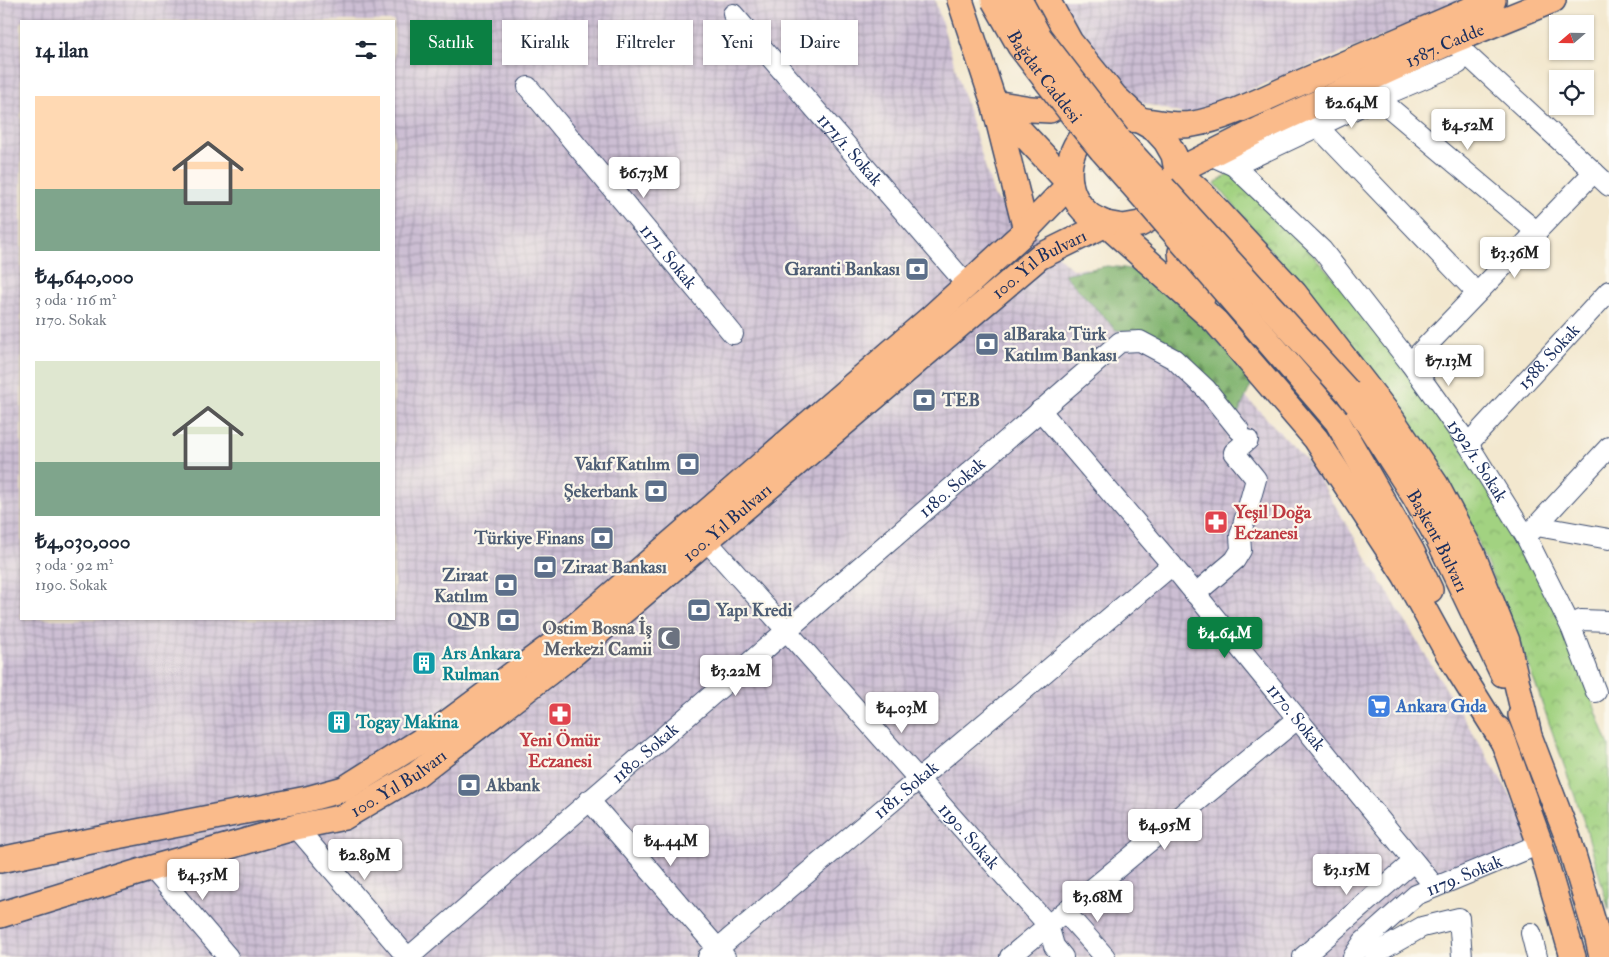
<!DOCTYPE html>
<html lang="tr">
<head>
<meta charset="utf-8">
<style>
	:root { --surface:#fff; --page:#f6f6f7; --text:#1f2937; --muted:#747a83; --accent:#0b8043 }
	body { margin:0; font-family:"IM FELL Double Pica",serif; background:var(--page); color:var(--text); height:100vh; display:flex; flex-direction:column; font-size:19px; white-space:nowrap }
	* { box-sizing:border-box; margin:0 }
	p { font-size:16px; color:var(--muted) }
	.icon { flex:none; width:28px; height:28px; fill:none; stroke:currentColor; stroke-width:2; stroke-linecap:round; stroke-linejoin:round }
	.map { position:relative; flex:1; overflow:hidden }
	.panel { position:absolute; left:20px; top:20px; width:375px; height:600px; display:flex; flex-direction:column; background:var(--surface); border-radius:0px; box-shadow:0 1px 4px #0004 }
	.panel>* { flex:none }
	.banner { position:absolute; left:410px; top:20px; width:475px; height:45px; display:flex; gap:10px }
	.needle { width:32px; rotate:250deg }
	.buttons { position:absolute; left:1549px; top:15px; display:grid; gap:10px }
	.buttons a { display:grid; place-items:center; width:45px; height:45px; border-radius:0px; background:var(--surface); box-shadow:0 1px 4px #0004; font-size:25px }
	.price { position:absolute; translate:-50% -42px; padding:0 11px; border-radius:5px; background:#fff; color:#222; font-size:16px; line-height:32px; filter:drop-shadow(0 1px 2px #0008) }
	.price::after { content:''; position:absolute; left:50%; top:30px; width:15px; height:11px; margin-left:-8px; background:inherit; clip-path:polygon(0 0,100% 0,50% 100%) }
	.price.selected { background:var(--accent); color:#fff }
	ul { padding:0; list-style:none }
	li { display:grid; align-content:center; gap:10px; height:265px; padding:0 15px }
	li span { display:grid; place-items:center; height:155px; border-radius:0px; color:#555 }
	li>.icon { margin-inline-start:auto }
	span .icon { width:90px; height:90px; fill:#fffc; stroke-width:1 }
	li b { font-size:21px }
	h2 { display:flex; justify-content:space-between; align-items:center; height:60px; padding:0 15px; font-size:21px }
	.chip { padding:0 18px; border-radius:0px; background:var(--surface); box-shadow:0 1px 4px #0004; font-size:18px; line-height:45px }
	.chip.selected { background:var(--accent); color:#fff }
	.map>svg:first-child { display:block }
	.industrial { fill:url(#industrial-grid); fill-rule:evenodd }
	.forest { fill:url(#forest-firs); stroke:#4e7266 }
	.park { fill:url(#park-crowns); stroke:#5e8070 }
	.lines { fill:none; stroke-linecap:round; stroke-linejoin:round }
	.minor-casing { stroke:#3b4b6f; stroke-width:22 }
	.major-casing { stroke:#3b4b6f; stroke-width:28 }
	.minor { stroke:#fff; stroke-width:20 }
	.major { stroke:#fabb8b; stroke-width:25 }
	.major-bridge-casing { stroke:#3b4b6f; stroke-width:28; stroke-linecap:butt }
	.major-bridge { stroke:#fabb8b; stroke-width:25 }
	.labels { text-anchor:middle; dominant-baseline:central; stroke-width:4.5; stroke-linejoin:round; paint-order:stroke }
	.street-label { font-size:18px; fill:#1b2f5e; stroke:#fbf7ec }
	.service-label { font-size:18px; font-weight:bold; fill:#4e5e75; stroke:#fbf7ec; text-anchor:end }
	.health-label { font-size:18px; font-weight:bold; fill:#be3a42; stroke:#fbf7ec; text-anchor:start }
	.worship-label { font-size:18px; font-weight:bold; fill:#5b616d; stroke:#fbf7ec; text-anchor:end }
	.culture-label { font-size:18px; font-weight:bold; fill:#0d838f; stroke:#fbf7ec; text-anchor:start }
	.shop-label { font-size:18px; font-weight:bold; fill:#366cbe; stroke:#fbf7ec; text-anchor:start }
</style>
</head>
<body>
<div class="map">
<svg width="1609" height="957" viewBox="0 0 1609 957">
	<defs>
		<pattern id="industrial-grid" width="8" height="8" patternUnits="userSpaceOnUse" patternTransform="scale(1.25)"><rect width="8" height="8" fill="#ccbed3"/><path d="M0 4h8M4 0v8" fill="none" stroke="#a59bae"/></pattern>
		<pattern id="forest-firs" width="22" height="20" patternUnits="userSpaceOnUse" patternTransform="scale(1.25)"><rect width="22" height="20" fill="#81b46f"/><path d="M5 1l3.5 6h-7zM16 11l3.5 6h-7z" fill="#69935e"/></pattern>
		<pattern id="park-crowns" width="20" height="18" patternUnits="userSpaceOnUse" patternTransform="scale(1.25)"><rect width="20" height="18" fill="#a2d281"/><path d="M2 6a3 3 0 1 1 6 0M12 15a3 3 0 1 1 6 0" fill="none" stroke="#83ab6d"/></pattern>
	</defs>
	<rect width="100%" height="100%" fill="#fbf7ec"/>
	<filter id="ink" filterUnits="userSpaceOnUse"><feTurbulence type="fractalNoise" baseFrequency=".02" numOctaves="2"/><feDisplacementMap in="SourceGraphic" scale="10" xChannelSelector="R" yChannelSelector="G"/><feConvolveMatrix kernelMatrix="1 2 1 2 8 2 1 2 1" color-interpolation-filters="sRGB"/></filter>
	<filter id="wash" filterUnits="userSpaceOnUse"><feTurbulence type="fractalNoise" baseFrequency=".0096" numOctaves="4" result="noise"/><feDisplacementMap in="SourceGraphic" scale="20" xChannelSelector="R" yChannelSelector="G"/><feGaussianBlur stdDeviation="1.12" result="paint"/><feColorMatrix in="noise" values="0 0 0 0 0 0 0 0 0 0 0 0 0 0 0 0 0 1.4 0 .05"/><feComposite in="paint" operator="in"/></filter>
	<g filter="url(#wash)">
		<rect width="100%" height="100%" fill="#f3e8cf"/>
		<g class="industrial">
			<path d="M0,0H935L994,196L1072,269L1122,267L1310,464L1540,844L1435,887L1353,957H0ZM21,21H394V619H21Z"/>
			<polygon points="1060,0 1474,0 1187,115 1132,100 1070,18"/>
		</g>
		<path class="forest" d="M1107,266C1114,267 1122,267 1129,269C1171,279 1224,350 1253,381L1236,418C1211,386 1188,345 1147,333C1137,330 1126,331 1116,330L1064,274Z"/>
		<polygon class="park" points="1231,173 1280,218 1343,288 1483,476 1566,630 1609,746 1609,910 1585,825 1534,680 1474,532 1301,286 1215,183"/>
	</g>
	<g filter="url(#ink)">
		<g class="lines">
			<g class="minor-casing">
				<g id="minor">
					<path id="s1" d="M733,14L967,285"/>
					<polyline points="1452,41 1609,186"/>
					<path id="s2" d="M528,87L733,334"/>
					<polyline points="1378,98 1537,232"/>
					<polyline points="1317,126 1477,293"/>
					<path id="s3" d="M1210,155L1234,166L1322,250L1410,363L1468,444L1526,537L1571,627L1596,692"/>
					<polyline points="1234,166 1378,98 1458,64"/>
					<polyline points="1410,363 1594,172"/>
					<path id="s4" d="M1040,410L1172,565L1435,887"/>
					<path id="s5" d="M1468,444L1609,291"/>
					<polyline points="1537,526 1609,539"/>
					<polyline points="1526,537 1609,447"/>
					<path id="s6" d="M706,540L1048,925L1054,946L1063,957"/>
					<polyline points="1195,594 1235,560 1241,550 1240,536 1256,479 1234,452 1248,440"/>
					<polyline points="1571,627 1581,620 1609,621"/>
					<polyline points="589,800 725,957"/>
					<polyline points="296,827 407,957"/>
					<polyline points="152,868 228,957"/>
					<polyline points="1065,912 1105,957"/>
					<polyline points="1531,933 1537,957"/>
					<path id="s7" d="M409,957L1120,342L1140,341L1174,359L1206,389L1239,430"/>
					<path id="s8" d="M708,957L1172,565"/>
					<polyline points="1010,957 1297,719"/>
					<polyline points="1303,957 1413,862"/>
					<path id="s9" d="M1353,957L1363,942L1416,895L1540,844"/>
					<polyline points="1375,957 1378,952 1422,927 1459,918 1462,957"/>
				</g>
			</g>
			<g class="major-casing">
				<g id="major">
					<polyline points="960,0 994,103 1026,230"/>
					<polyline points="1047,0 1070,42 1115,97 1141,121 1155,129 1166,141 1174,155 1177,171 1175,188 1167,203 1155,216 1140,224 1123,227 1106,224"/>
					<path d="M1493,0C1429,27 1366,55 1302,82C1269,96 1228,118 1193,124C1160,130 1123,107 1093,127C1063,147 1061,192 1089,215C1094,219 1100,221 1106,224L1216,322L1316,439L1405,575L1448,653L1504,743"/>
					<polyline points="994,103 1031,109 1050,110 1074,95 1076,87"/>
					<polyline points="996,105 1070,184"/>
					<polyline points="1117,138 1163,188"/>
					<polyline points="1102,150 1148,202"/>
					<polyline points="1177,171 1202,194 1294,293 1391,418 1436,485 1472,553 1507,641 1528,731"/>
					<path id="s10" d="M1177,171L1263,128L1452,41L1553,0"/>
					<polyline points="1188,227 1181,252 1183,270 1202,298"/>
					<path id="s11" d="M1348,392L1415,497L1439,540L1503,674"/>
					<polyline points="1337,421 1412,552 1430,590"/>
					<polyline points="1521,715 1568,838 1598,939 1602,957"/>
					<polyline points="1498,729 1504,743 1540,844 1573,957"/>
					<polyline points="0,860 96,840 307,799 344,789 435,732 563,637 933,316 1019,237 1070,184"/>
					<path id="s12" d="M0,915L152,868L296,827L344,817L417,774L575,652L1039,257L1106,224"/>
				</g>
			</g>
			<use href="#minor" class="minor"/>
			<use href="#major" class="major"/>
			<g class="major-bridge-casing">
				<g id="major-bridge">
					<path id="s13" d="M994,0L1020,46L1074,116L1102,150"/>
					<polyline points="1019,0 1039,37 1117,138"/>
					<polyline points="1163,188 1348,392"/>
					<polyline points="1148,202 1337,421"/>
				</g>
			</g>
			<use href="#major-bridge" class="major-bridge"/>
		</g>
	</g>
	<defs>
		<g id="bank-square" transform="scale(1.25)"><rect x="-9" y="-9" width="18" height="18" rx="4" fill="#5c6f8a" stroke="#fbf7ec"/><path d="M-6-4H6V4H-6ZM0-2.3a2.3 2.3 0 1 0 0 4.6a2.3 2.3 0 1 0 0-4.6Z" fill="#fff"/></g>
		<g id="pharmacy-square" transform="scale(1.25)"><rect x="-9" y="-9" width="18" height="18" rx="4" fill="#e0444e" stroke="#fbf7ec"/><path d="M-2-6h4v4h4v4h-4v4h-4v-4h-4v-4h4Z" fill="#fff"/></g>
		<g id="mosque-square" transform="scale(1.25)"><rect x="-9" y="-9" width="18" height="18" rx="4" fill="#6b7280" stroke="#fbf7ec"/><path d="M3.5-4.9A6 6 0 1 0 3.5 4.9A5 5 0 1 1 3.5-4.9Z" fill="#fff"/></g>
		<g id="building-square" transform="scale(1.25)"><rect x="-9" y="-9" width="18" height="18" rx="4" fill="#0f9aa8" stroke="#fbf7ec"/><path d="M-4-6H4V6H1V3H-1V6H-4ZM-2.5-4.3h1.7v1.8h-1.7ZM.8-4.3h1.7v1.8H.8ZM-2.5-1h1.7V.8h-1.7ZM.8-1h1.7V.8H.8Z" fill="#fff"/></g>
		<g id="supermarket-square" transform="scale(1.25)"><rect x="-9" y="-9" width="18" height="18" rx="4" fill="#3f7fe0" stroke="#fbf7ec"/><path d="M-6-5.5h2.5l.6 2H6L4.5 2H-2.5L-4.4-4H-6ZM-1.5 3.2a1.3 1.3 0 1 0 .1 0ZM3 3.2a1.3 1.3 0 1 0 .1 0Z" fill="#fff"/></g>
	</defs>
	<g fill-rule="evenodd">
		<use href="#bank-square" x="917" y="269"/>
		<use href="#bank-square" x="987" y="344"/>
		<use href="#bank-square" x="924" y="400"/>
		<use href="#bank-square" x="688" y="464"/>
		<use href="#bank-square" x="656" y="491"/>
		<use href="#pharmacy-square" x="1216" y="522"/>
		<use href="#bank-square" x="602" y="538"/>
		<use href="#bank-square" x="545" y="567"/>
		<use href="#bank-square" x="506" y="585"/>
		<use href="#bank-square" x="699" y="610"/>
		<use href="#bank-square" x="508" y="620"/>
		<use href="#mosque-square" x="669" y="638"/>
		<use href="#building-square" x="424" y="663"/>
		<use href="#supermarket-square" x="1379" y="706"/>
		<use href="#pharmacy-square" x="560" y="714"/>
		<use href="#building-square" x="339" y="722"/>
		<use href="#bank-square" x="469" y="785"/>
	</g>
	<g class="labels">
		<g class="street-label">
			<text stroke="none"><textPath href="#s10" startOffset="296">1587. Cadde</textPath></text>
			<text stroke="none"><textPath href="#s13" startOffset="92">Bağdat Caddesi</textPath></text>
			<text stroke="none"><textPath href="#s1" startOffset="179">1171/1. Sokak</textPath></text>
			<text stroke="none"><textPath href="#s2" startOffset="220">1171. Sokak</textPath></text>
			<text stroke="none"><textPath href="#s12" startOffset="1248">100. Yıl Bulvarı</textPath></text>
			<text stroke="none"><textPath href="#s5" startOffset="119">1588. Sokak</textPath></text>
			<text stroke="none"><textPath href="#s3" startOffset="410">1592/1. Sokak</textPath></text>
			<text stroke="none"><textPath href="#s7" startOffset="718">1180. Sokak</textPath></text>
			<text stroke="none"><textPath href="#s12" startOffset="842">100. Yıl Bulvarı</textPath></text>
			<text stroke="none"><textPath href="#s11" startOffset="174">Başkent Bulvarı</textPath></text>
			<text stroke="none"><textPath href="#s4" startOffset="400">1170. Sokak</textPath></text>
			<text stroke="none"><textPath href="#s7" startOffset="312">1180. Sokak</textPath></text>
			<text stroke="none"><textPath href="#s12" startOffset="422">100. Yıl Bulvarı</textPath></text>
			<text stroke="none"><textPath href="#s8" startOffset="259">1181. Sokak</textPath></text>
			<text stroke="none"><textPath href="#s6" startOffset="396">1190. Sokak</textPath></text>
			<text stroke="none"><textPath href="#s9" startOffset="141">1179. Sokak</textPath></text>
		</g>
		<g class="service-label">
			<text x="900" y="269">Garanti Bankası</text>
			<text x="1004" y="334" text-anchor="start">alBaraka Türk<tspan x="1004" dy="21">Katılım Bankası</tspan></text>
			<text x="942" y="400" text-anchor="start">TEB</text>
			<text x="670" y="464">Vakıf Katılım</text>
			<text x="638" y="491">Şekerbank</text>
			<text x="584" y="538">Türkiye Finans</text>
			<text x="562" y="567" text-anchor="start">Ziraat Bankası</text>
			<text x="488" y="575">Ziraat<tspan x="488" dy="21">Katılım</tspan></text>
			<text x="716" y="610" text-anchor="start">Yapı Kredi</text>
			<text x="490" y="620">QNB</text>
			<text x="486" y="785" text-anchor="start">Akbank</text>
		</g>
		<g class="health-label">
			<text x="1234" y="512">Yeşil Doğa<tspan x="1234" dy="21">Eczanesi</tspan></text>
			<text x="560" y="740" text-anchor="middle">Yeni Ömür<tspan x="560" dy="21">Eczanesi</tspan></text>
		</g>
		<g class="worship-label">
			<text x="652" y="628">Ostim Bosna İş<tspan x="652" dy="21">Merkezi Camii</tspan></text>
		</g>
		<g class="culture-label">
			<text x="442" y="653">Ars Ankara<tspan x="442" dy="21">Rulman</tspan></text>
			<text x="356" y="722">Togay Makina</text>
		</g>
		<g class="shop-label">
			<text x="1396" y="706">Ankara Gıda</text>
		</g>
	</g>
</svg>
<div class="buttons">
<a><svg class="needle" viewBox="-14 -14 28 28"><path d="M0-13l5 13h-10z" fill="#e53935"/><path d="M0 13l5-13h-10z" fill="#747a83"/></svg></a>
<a><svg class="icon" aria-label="locate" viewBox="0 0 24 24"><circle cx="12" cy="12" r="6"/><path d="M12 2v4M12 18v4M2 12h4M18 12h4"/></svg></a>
</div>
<b class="price" style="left:1352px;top:129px">₺2.64M</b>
<b class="price" style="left:1468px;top:151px">₺4.52M</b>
<b class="price" style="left:644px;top:199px">₺6.73M</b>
<b class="price" style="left:1515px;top:279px">₺3.36M</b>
<b class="price" style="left:1449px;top:387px">₺7.13M</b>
<b class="price selected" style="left:1225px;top:659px">₺4.64M</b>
<b class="price" style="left:736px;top:697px">₺3.22M</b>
<b class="price" style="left:902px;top:734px">₺4.03M</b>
<b class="price" style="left:1165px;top:851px">₺4.95M</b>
<b class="price" style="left:671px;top:867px">₺4.44M</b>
<b class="price" style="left:365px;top:881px">₺2.89M</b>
<b class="price" style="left:1347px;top:896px">₺3.15M</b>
<b class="price" style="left:203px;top:901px">₺4.35M</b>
<b class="price" style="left:1098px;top:923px">₺3.68M</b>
<div class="banner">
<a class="chip selected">Satılık</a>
<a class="chip">Kiralık</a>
<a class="chip">Filtreler</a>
<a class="chip">Yeni</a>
<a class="chip">Daire</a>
</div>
<section class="panel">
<h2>14 ilan<svg class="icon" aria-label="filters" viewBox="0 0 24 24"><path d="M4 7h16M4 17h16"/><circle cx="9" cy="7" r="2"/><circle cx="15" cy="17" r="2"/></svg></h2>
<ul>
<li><span style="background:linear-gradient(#ffd9b3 60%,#7fa58c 0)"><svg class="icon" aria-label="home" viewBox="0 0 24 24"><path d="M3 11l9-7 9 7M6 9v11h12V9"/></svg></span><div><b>₺4,640,000</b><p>3 oda · 116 m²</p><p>1170. Sokak</p></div></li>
<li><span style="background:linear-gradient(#dfe7d0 65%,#7fa58c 0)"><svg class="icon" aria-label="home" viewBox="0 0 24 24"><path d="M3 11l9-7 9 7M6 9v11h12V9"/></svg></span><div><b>₺4,030,000</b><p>3 oda · 92 m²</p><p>1190. Sokak</p></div></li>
</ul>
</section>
</div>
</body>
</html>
